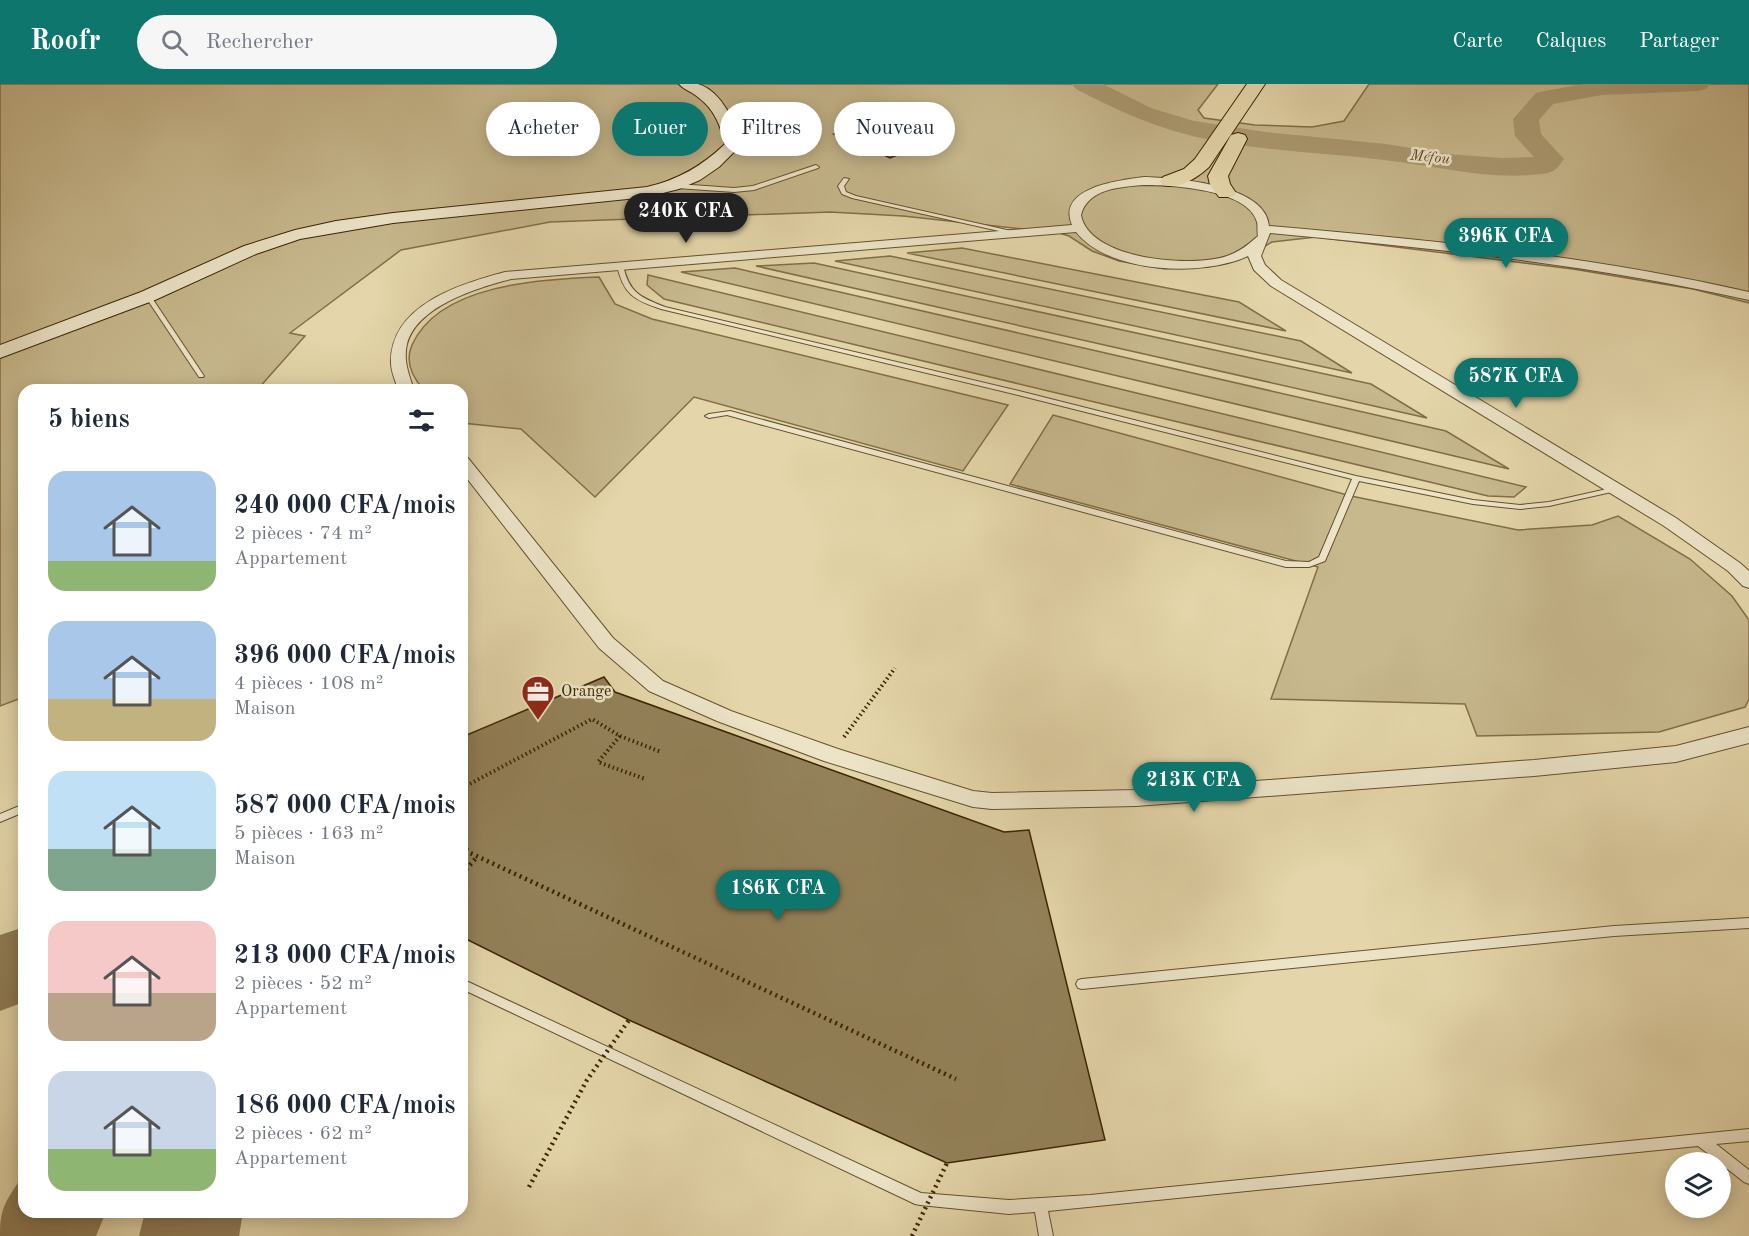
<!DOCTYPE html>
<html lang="fr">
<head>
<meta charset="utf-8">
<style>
	:root { --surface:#fff; --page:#f6f6f7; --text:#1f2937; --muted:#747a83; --accent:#0f766e }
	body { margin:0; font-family:"Old Standard TT",serif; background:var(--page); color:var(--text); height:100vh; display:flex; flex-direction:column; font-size:22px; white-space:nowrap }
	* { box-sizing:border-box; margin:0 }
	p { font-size:20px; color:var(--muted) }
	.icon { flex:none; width:33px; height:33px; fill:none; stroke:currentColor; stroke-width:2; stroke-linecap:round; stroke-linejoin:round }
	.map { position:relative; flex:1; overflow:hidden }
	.sheet { position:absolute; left:18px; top:300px; width:450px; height:834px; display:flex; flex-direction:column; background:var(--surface); border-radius:18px; box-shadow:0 3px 15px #0003 }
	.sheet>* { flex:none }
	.top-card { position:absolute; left:486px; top:18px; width:570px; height:54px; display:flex; gap:12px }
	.fabs { position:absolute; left:1665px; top:1068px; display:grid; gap:12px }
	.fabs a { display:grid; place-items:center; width:66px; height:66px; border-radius:50%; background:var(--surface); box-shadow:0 3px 15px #0003; font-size:30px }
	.price { position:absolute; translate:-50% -51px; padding:0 14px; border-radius:21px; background:var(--accent); color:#fff; font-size:20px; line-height:39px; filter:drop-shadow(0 2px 3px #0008) }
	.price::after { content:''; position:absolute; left:50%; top:36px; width:18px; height:14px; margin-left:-9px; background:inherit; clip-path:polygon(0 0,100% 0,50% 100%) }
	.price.current { background:#222; color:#fff }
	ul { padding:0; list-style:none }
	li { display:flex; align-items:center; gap:18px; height:150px; padding:0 30px }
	li span { display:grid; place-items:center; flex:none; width:168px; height:120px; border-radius:18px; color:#555 }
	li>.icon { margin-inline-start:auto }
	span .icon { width:72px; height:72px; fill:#fffc; stroke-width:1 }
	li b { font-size:26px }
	h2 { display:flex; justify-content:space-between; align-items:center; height:72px; padding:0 30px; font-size:26px }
	.tag { padding:0 21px; border-radius:27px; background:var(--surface); box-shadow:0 3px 15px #0003; font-size:21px; line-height:54px }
	.tag.current { background:var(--accent); color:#fff }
	header { display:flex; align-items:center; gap:36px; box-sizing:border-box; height:84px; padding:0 30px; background:var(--accent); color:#fff }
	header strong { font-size:28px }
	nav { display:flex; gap:33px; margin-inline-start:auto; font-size:21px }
	.search { width:420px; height:54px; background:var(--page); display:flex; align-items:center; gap:15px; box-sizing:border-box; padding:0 21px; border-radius:33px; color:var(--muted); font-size:22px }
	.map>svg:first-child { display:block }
	.green { fill:#c7b88d; stroke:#826e48; stroke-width:1.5 }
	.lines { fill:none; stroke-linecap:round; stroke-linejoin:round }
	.river { fill:#ab9971; fill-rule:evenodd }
	.taxiway { fill:#907d56; fill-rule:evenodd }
	.building { fill:#938159; stroke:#3c2402; stroke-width:1.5 }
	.lane-casing { stroke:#66502c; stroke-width:2 }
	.street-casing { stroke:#66502c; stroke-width:2 }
	.secondary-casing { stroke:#3c2402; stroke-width:2 }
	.highway-casing { stroke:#3c2402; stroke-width:2 }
	.path-far1 { stroke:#3c2402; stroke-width:4; stroke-dasharray:1.5 3; stroke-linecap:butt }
	.path { stroke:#3c2402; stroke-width:4.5; stroke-dasharray:2 4; stroke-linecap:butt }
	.lane { fill:#ede4c8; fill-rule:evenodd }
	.street { fill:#ede4c8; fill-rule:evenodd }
	.secondary { fill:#ede4c8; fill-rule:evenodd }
	.highway { fill:#e4d6aa; fill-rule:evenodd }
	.path-bridge { stroke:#3c2402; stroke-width:4.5; stroke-dasharray:2 4; stroke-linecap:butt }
	.labels { text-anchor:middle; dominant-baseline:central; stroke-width:5; stroke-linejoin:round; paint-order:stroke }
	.far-water-label { font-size:15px; font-style:italic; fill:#5d4723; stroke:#ede4c8 }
	.poi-label { font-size:16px; fill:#3c2402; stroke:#ede4c8; text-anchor:start }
</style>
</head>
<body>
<header>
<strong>Roofr</strong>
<div class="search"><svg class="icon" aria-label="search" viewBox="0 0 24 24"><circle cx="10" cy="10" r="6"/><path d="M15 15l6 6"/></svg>Rechercher</div>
<nav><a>Carte</a><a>Calques</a><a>Partager</a></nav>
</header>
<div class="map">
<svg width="1749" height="1152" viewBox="0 0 1749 1152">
	<rect width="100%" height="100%" fill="#e4d6aa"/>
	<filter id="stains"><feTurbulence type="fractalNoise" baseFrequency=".00333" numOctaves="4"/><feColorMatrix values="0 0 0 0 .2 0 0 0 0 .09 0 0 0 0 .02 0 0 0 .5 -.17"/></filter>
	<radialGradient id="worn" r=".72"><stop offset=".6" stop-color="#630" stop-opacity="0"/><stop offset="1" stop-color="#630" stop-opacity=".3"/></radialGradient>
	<g class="green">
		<polygon points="0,0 1218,0 1198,26 1204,34 1255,41 1312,43 1344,37 1369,0 1749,0 1749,219 1693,205 1573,185 1316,153 1272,158 1257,167 1224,180 1207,183 1165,185 1119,177 1092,167 1069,152 1059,149 903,132 830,128 550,138 401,166 290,249 305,252 257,306 24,306 24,613 0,622"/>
		<polygon points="962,164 1239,218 1286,247 907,169"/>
		<polygon points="890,172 1301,257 1352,289 835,177"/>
		<polygon points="814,179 1371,300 1427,334 756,182"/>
		<polygon points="735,184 1446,347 1509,385 681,188"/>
		<polygon points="648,191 1526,403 1514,413 1488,412 664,215 647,201"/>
		<path d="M599,193L615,220L652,235L1008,321L963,387L694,313L595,413L521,345L462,339V306H424C412,293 405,277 412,261C439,200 542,195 599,193Z"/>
		<polygon points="1053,331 1351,412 1518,446 1592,441 1618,432 1690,475 1732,512 1749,536 1749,615 1745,623 1659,648 1477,652 1465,620 1271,615 1318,483 1010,400"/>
	</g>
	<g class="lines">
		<path class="river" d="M1072,0H1103L1151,24L1194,37L1265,48L1386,60L1447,70L1502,74L1534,73L1515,52L1513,35L1536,9L1545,7L1584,0H1710L1706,5L1698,7L1602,11L1553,20L1539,36L1541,50L1564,75C1559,82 1556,87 1548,89C1494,98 1437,82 1384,76C1318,68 1250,67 1185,50C1146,40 1111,23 1076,5Z"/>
		<g class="taxiway">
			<polygon points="24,843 24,918 0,927 0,851"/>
			<path d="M22,1093L24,1128H106L96,1152H0C0,1123 6,1117 22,1093Z"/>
			<polygon points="145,1128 243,1128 239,1152 139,1152"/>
		</g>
	</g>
	<g class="building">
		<polygon points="866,39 920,62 890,74 880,69 874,71 839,56 844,54 834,50"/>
		<polygon points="604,593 615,608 1004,748 1029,746 1105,1056 947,1079 629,936 462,853 462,653"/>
	</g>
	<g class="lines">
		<g class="lane-casing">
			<g id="lane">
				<polygon points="816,81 819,83 818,84 754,106 734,108 677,104 674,102 677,100 734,104 753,102"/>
				<polygon points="844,94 849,95 844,102 846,108 856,112 1020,149 1017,151 852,114 842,110 838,102"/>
				<path d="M620,179L623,181C629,209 640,213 665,223L1023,308L1356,392L1473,416L1520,421L1549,418L1616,403L1620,405L1616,407L1549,422L1520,425L1473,420L1359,397L1325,477L1309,483H1286L759,340L727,331L709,334L705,332L709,330L730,327L1286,477L1309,478L1319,473L1352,395L1022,312L661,225C634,216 623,210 617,181Z"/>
				<polygon points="146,211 150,211 204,292 203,293 199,293 145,212"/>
				<polygon points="24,720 24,728 0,738 0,730"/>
				<polygon points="1749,834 1749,844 1614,852 1082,905 1078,904 1076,900 1078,896 1082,895 1614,842"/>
				<polygon points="462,895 921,1109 1009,1116 1090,1111 1749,1045 1749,1057 1716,1060 1749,1086 1749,1100 1744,1098 1698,1062 1048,1127 1053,1152 1039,1152 1035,1128 1009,1130 920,1121 915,1120 462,905"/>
			</g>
		</g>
		<g class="street-casing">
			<g id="street">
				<path d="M1144,93C1175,94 1266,100 1269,142C1431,156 1591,172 1749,208V216C1591,180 1431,164 1270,149L1261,172L1265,181L1281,196L1676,434L1740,479L1749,487V504L1743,502L1728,487L1664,442L1271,202L1254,186L1248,172C1203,193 1109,190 1076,148L511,195C477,204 417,222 407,260C403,276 409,291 414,306H398C396,298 391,288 391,279C390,221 460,200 505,188L1072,141C1056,103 1121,96 1144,93ZM1144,101C1171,101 1248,105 1257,138C1258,142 1257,148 1258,152C1248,161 1239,168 1227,172C1192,184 1089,176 1081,131C1088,104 1121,103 1144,101Z"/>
				<polygon points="462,372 468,374 613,554 663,597 731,627 838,665 973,707 992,709 1136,706 1534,676 1676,662 1749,643 1749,659 1676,678 1534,692 1136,722 992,725 973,723 824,677 717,637 649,607 599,564 462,388"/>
			</g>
		</g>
		<g class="secondary-casing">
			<path id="secondary" d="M679,0C685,0 693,0 698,0C722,7 736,40 741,61L719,83L700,96L679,105L647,113L393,139L300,155L256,170L155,216L0,274V261L141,208L244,162L295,146L336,137L393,129L647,103C678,96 702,82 725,60C721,42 714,25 699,14C693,8 684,6 679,0Z"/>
		</g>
		<g class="highway-casing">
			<g id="highway">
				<path d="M1247,0H1265L1209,83C1197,94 1180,105 1163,101L1160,97L1163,93L1184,85L1195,75Z"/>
				<polygon points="1238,49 1245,51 1247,55 1228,92 1230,100 1236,109 1233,113 1219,113 1210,101 1208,92 1231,51"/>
			</g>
		</g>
		<g class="path-far1">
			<polyline points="620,652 661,668"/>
			<polyline points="844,653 895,584"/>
			<polyline points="462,704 592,635 620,652 598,678 645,695"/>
		</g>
		<g class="path">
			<polyline points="462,761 470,769 956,995"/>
			<polyline points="462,790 477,773"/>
		</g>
		<use href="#lane" class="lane"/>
		<use href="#street" class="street"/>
		<use href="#secondary" class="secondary"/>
		<use href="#highway" class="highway"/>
		<g class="path-bridge">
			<polyline points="529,1103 587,996 629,936"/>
			<polyline points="912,1152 947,1079"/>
		</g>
	</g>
	<defs>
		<g id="office-pin" transform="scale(1.725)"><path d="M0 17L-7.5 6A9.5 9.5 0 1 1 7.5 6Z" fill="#8f2418" stroke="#ede4c8"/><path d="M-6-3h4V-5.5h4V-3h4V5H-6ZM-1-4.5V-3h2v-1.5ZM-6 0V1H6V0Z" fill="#fff"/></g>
	</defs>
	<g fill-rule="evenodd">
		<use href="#office-pin" x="538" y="608"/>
	</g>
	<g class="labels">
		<g class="far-water-label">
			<text transform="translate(1430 74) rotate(6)">Méfou</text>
		</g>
		<g class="poi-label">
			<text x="561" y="608">Orange</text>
		</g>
	</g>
	<rect width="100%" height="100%" filter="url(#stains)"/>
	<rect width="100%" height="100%" fill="url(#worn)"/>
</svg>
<div class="fabs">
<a><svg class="icon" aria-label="layers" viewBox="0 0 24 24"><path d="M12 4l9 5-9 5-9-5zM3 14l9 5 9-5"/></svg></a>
</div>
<b class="price current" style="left:686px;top:160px">240K CFA</b>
<b class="price" style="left:1506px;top:185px">396K CFA</b>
<b class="price" style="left:1516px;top:325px">587K CFA</b>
<b class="price" style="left:1194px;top:729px">213K CFA</b>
<b class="price" style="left:778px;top:837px">186K CFA</b>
<div class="top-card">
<a class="tag">Acheter</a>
<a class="tag current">Louer</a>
<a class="tag">Filtres</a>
<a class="tag">Nouveau</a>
</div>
<section class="sheet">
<h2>5 biens<svg class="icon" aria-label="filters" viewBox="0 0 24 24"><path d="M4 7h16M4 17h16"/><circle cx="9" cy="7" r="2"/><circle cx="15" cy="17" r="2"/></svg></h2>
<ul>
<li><span style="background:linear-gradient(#a9c7e8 75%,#8fb573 0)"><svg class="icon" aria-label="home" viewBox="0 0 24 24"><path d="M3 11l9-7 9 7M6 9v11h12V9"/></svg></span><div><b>240 000 CFA/mois</b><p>2 pièces · 74 m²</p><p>Appartement</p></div></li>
<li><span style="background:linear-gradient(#a9c7e8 65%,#c2b280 0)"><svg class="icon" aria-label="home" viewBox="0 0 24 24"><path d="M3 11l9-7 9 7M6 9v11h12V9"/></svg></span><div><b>396 000 CFA/mois</b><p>4 pièces · 108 m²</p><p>Maison</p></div></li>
<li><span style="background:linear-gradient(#bfe0f5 65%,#7fa58c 0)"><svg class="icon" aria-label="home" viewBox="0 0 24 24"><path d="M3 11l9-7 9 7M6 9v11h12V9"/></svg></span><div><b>587 000 CFA/mois</b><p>5 pièces · 163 m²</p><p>Maison</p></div></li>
<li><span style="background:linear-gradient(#f6c9c9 60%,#b9a48a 0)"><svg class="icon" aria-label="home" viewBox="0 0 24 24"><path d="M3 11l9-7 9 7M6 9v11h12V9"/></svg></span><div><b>213 000 CFA/mois</b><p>2 pièces · 52 m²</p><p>Appartement</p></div></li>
<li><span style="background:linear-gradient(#c9d6e8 65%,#8fb573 0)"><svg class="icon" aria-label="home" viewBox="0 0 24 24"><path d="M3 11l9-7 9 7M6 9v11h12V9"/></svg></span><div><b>186 000 CFA/mois</b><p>2 pièces · 62 m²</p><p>Appartement</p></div></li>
</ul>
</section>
</div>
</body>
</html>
